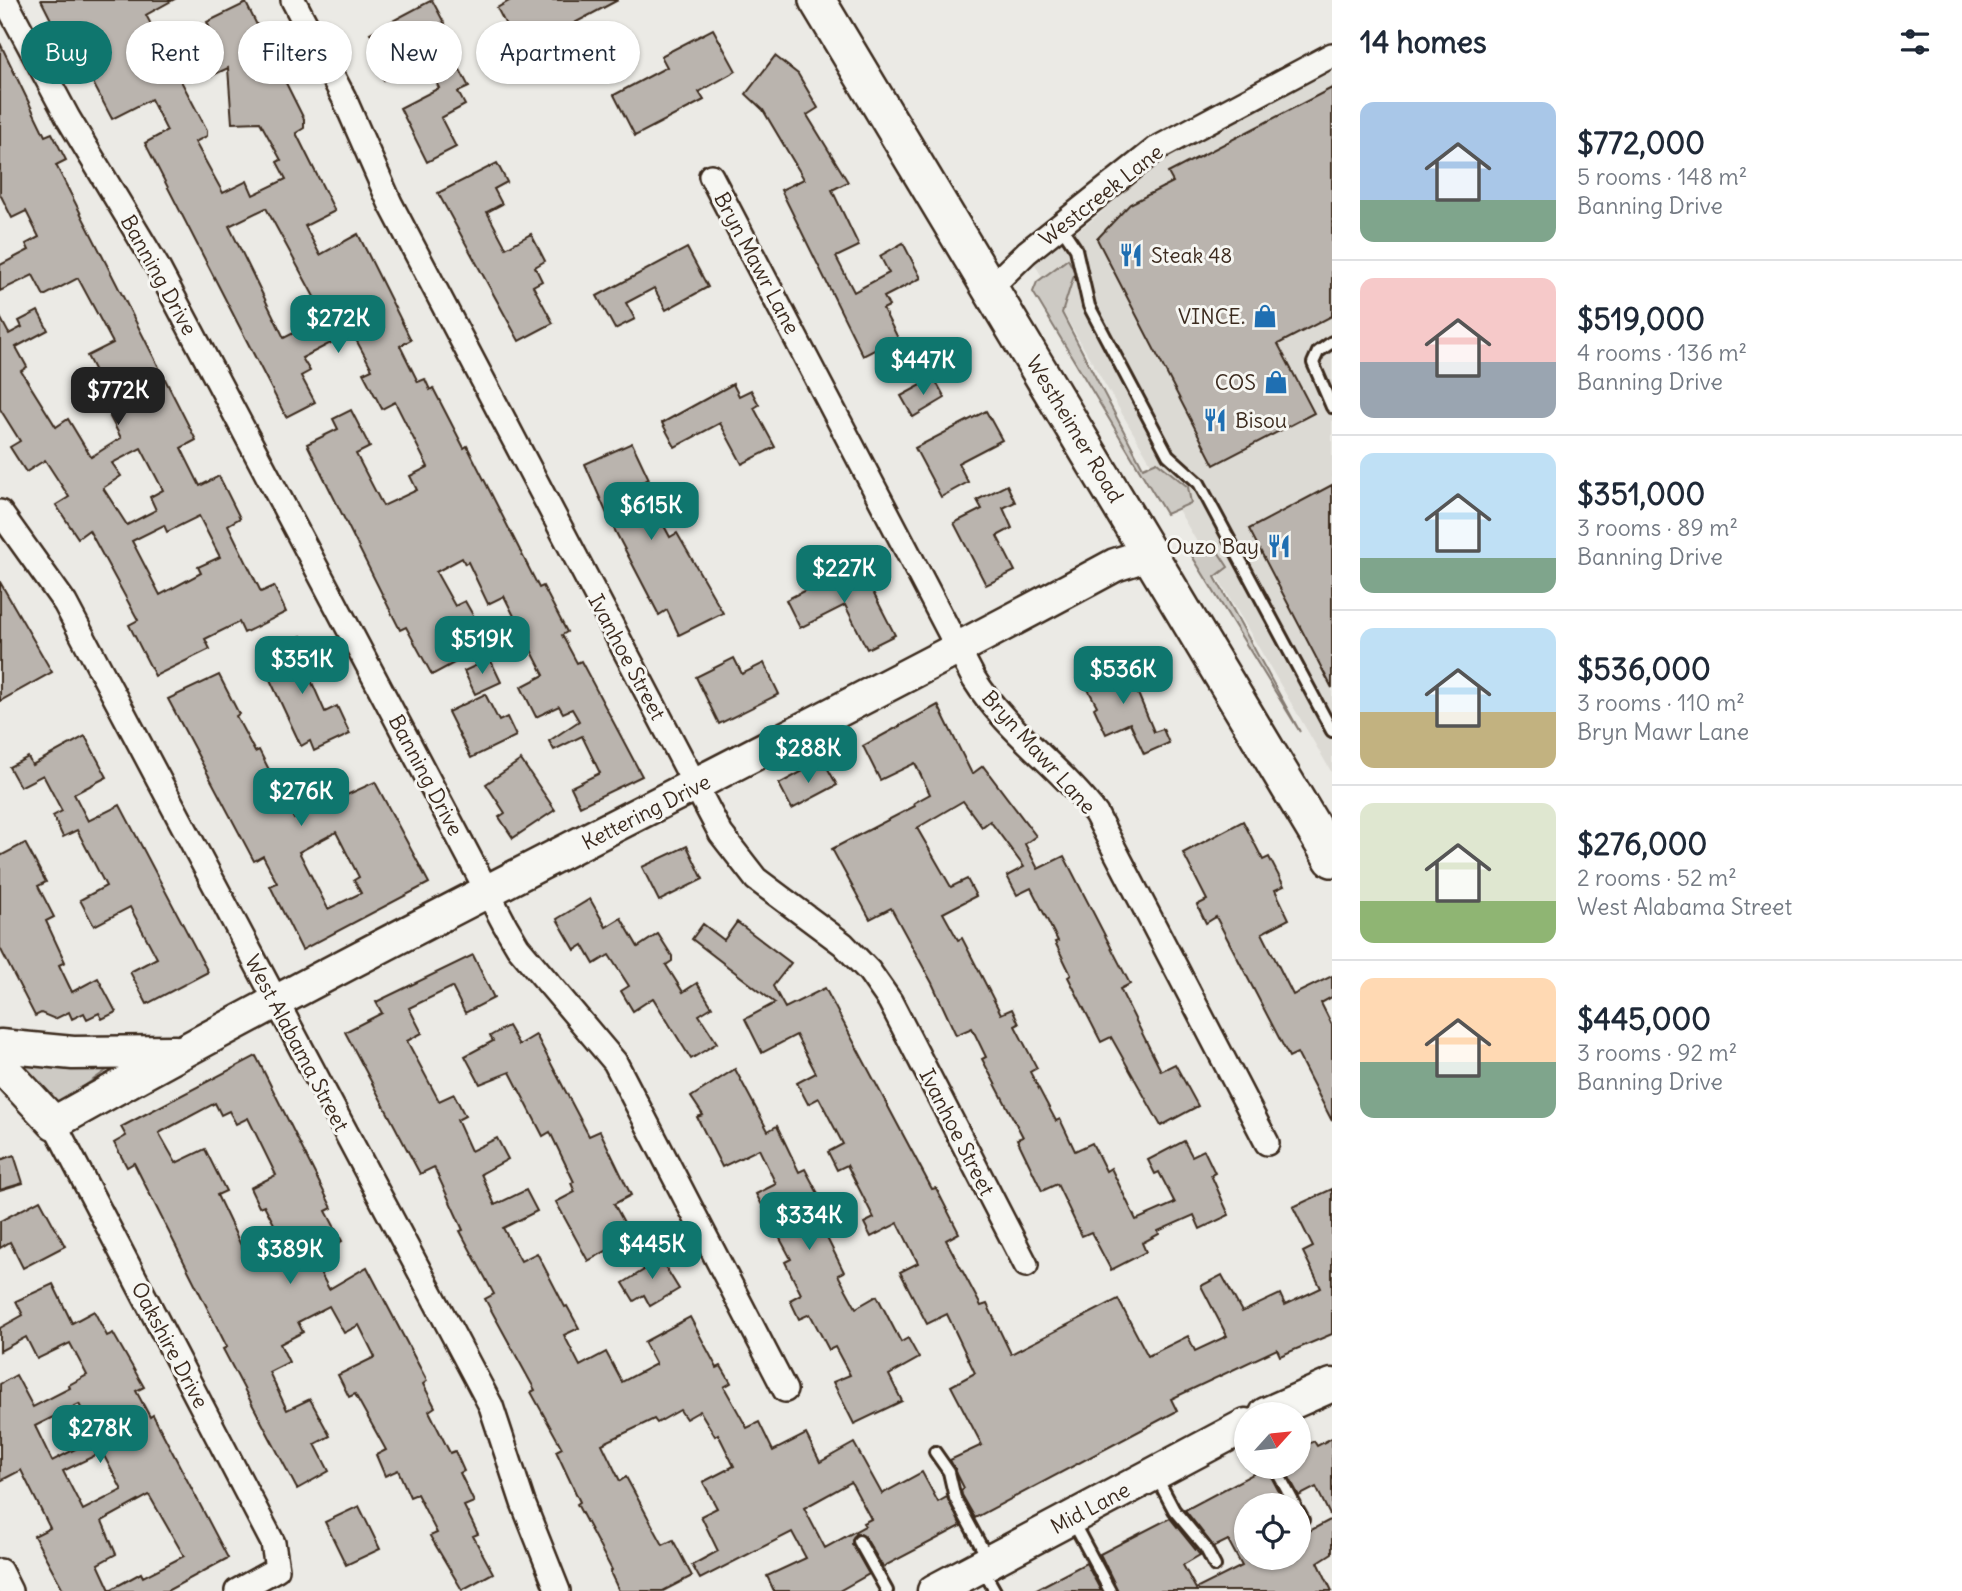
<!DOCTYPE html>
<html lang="en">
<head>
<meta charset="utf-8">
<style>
	:root { --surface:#fff; --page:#f6f6f7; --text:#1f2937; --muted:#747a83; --line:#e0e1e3; --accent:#0f766e }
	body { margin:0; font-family:Delius,sans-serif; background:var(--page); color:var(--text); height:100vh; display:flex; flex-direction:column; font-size:26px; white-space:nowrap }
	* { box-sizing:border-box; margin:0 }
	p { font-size:23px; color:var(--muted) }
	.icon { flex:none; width:38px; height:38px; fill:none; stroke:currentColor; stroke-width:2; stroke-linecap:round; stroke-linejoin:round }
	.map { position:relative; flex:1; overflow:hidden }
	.side { display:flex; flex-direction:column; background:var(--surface); width:630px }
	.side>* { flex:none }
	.top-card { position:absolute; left:21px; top:21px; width:665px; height:63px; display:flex; gap:14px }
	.needle { width:46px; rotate:63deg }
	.tools { position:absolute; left:1234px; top:1402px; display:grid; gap:14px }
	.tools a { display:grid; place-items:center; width:77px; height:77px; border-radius:50%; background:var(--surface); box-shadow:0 2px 5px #0004; font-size:35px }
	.price { position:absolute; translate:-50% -60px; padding:0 16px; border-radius:14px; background:var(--accent); color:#fff; font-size:23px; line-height:46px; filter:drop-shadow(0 2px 4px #0008) }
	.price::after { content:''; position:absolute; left:50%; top:42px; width:21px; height:16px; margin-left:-10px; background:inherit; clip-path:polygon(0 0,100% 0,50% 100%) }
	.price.active { background:#222; color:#fff }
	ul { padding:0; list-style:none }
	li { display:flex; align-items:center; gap:21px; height:175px; padding:0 28px }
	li+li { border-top:2px solid var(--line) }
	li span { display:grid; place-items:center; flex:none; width:196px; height:140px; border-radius:14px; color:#555 }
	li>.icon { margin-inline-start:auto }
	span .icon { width:84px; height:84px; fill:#fffc; stroke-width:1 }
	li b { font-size:30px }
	h2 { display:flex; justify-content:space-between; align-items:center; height:84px; padding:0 28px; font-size:30px }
	.tag { padding:0 24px; border-radius:32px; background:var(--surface); box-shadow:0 2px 5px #0004; font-size:24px; line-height:63px }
	.tag.active { background:var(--accent); color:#fff }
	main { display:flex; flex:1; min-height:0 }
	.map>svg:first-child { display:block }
	.built { fill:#dcdad4 }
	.green { fill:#cdcac4; stroke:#847a71; stroke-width:2 }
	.building { fill:#bab4ae; stroke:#3b2a1e; stroke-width:2; fill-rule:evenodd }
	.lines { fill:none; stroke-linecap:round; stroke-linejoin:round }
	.lane-casing { stroke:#3b2a1e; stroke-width:16 }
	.street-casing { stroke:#3b2a1e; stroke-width:28 }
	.secondary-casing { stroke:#3b2a1e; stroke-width:37 }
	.primary-casing { stroke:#3b2a1e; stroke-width:40 }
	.lane { stroke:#f6f6f2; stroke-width:10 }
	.street { stroke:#f6f6f2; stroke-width:23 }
	.secondary { stroke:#f6f6f2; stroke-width:32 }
	.primary { stroke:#f6f6f2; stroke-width:35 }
	.labels { text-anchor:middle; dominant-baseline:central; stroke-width:6; stroke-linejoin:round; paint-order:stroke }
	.street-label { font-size:21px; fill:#3b2a1e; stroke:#f6f6f2 }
	.poi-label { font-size:21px; fill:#3b2a1e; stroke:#f6f6f2; text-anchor:end }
</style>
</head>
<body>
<main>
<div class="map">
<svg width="1332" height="1591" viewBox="0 0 1332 1591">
	<rect width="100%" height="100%" fill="#ebeae5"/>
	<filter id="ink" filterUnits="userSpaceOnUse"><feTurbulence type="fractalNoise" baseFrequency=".0143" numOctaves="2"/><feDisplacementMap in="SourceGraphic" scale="14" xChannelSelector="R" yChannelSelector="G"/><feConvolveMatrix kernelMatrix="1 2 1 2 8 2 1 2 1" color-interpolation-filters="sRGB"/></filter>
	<g filter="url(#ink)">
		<polygon class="built" points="1332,64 1332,773 1034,263 1096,217 1172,149"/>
		<g class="green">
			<polygon points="1068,259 1075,272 1062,313 1143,468 1157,462 1188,487 1191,503 1166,514 1033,292 1037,282"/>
			<polygon points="1213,544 1228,567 1215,577 1300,732 1192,556"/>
			<polygon points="17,1063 107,1070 56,1106"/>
		</g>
		<g class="building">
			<path d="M41,0H173L146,15L207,130V136L195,142L223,193L247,181L253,195L286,179L277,162L281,160L260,122L232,123L228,68L211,76L202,59L220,50L207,22L246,3L304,119V128L296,133L335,211L305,226L320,255L358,234L411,340L400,346L418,382L425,379L430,390L433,388L464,448L467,446L539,588L543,586L567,632L562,635L577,663L581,661L642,776L580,806L571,787L600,773L582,736L554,750L549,741L579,721L572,709L563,713L559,706L536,717L521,687L544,675L529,646L507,657L498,639L520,628L504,596L488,604L468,562L465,564L462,558L436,572L455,606L465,601L478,624L456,636L467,656L432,675L406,627L400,630L307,444L338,429L333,419L351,410L370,447L356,454L383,506L417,490L410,476L428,467L395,402L382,409L363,373L372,369L354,336L344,341L342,337L302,358L310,371L301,376L315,402L286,417L145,143L167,131L151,99L112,119L89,75L81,79ZM266,208L325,317L284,338L229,226Z"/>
			<polygon points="432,0 448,30 420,46 426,58 384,80 373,60 382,55 370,33"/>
			<polygon points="511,0 618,0 520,52 497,8"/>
			<polygon points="713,29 736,71 699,92 704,100 635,136 614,95 667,67 661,56"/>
			<path d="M0,43L45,136L52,133L66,160L56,165L196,440L181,448L200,486L219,476L240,518L228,525L261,592L274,586L286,612L244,633L239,622L205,639L210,649L155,676L129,625L138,620L89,530L78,538L56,505L69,497L45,460L26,472L10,447L20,441L0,409V317L9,334L22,327L19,321L38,311L48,330L16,347L27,367L21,371L56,427L68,419L91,457L121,438L110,417L117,413L87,356L113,343L78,278L44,296L33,275L0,291V265L29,250L26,244L39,237L26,211L12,218L0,194ZM141,448L163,490L150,497L156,510L127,525L103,488L121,476L112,463ZM199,516L220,557L198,567L201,573L160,595L132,541L164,525L167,532Z"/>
			<polygon points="775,56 798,74 818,108 807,115 848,182 832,190 859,246 836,257 854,292 889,273 880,256 903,243 921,278 884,297 889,306 883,309 898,338 863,356 781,190 804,179 763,110 746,94"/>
			<polygon points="456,62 469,87 458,92 465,105 441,118 456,147 427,162 400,108 439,88 432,74"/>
			<polygon points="1332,88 1332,316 1278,344 1314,413 1214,465 1097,239 1130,204 1173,182 1168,173"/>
			<polygon points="497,163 507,182 494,189 502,204 487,212 506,248 531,234 545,261 535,267 542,281 533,286 553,323 519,341 438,193"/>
			<polygon points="687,248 708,287 666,310 654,288 626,303 635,319 615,329 597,296"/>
			<polygon points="934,378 945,398 913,417 901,396"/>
			<polygon points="733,384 739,396 751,390 759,405 754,408 775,447 742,464 720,423 675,447 662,423"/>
			<polygon points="986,411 1002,440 958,463 968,482 941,497 915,448"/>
			<polygon points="632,443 649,479 641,483 670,537 677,533 723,613 679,635 667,610 659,615 610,521 585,464"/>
			<polygon points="1007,485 1015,502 1003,508 1012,528 997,536 1015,571 986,585 954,523 982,509 977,500"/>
			<polygon points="1332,485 1332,688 1249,529"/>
			<polygon points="858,563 895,635 867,649 845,605 800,628 786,600"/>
			<polygon points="0,582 52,672 0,701"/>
			<polygon points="301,636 315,665 306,669 325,712 337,706 350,734 314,751 310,741 301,746 259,656"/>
			<polygon points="734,658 742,674 764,663 779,694 719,724 696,677"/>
			<polygon points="490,659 501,682 475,694 464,671"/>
			<polygon points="1124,660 1154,732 1163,729 1169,743 1144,754 1130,723 1106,734 1094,708 1097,706 1084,682"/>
			<path d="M219,675L239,714L236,716L255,752L259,750L294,819L375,782L429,883L302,950L270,886L277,883L263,856L254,861L168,699ZM336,832L359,877L354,880L361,893L328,909L299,852Z"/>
			<polygon points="485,694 499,721 507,717 516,736 471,758 448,712"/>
			<polygon points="938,705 972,774 983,766 1036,836 1025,844 1038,869 1064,856 1130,984 1120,989 1161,1071 1175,1064 1198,1106 1161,1126 1111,1037 1101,1042 1068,977 1071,975 1055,942 1058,941 1031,888 1017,895 1007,876 1024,867 990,821 982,827 963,801 917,828 951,887 967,879 976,896 943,913 958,940 962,938 1001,1014 1012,1009 1019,1024 1015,1026 1037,1068 1030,1072 1056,1121 1060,1119 1075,1151 1092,1143 1106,1171 1111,1168 1136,1220 1175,1203 1159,1172 1155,1174 1148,1160 1184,1141 1192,1156 1204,1150 1215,1173 1211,1175 1229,1215 1200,1229 1194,1215 1158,1231 1159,1234 1142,1243 1146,1252 1111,1270 1091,1232 1082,1236 1057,1184 1042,1191 1017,1139 1023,1137 982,1059 986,1057 972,1028 956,1035 932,983 891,908 870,919 832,849 915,806 914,803 930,794 915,763 880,780 863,746"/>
			<polygon points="85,736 107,777 74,794 88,821 120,805 208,972 147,1004 130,972 157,958 130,907 94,926 80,900 106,886 77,830 63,837 53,816 62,811 43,775 20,787 9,767 28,757 32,765"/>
			<polygon points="521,760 555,810 513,838 499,817 505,813 486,784"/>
			<polygon points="823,760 837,785 792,809 779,784"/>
			<polygon points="1243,821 1263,860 1269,857 1284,886 1275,890 1289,919 1262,933 1293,995 1332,976 1332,997 1321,1003 1332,1025 1332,1121 1297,1053 1289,1057 1216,917 1206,923 1197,905 1207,900 1183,853"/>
			<polygon points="25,843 46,882 38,886 54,917 46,921 65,962 59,965 72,992 98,978 116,1012 102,1019 99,1013 87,1019 84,1013 72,1019 69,1012 55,1019 41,1013 35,1016 0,948 0,856"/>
			<polygon points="687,846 703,879 659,901 642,867"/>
			<polygon points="590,899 606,927 621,918 638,947 658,934 672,956 672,961 666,965 683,992 697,983 712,1007 699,1015 717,1043 691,1059 653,998 633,1011 621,991 629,986 609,955 594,964 583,945 575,950 557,919"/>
			<polygon points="737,922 791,963 773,986 785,1008 825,988 932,1189 936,1188 959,1233 946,1240 981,1306 987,1304 1011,1354 1118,1299 1148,1356 1188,1336 1195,1351 1227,1336 1201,1286 1222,1275 1242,1312 1280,1294 1285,1305 1321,1288 1303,1252 1313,1247 1293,1207 1332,1189 1332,1334 1280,1356 1277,1349 1171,1399 1177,1411 975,1518 962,1495 961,1490 964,1488 950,1460 982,1445 951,1386 975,1373 947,1314 927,1324 900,1272 918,1263 898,1223 871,1237 864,1223 874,1218 847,1165 837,1170 828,1152 843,1144 819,1098 808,1104 797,1083 816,1073 796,1035 762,1053 745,1019 775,1003 692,939 703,924 724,940"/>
			<path d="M473,955L494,998L465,1013L452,987L409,1008L422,1033L407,1041L439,1101L454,1094L465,1116L457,1120L471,1151L497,1138L508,1159L481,1174L495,1205L526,1190L537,1211L503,1228L521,1261L537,1253L565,1307L567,1306L579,1328L564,1335L580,1366L606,1352L622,1382L656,1364L644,1342L690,1317L717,1368L721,1366L731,1383L724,1387L747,1428L759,1422L773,1451L806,1434L820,1462L854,1443L882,1494L922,1472L938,1502L947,1497L961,1526L883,1567L865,1537L856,1534L852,1544L869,1574L839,1591H774L767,1576L806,1558L792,1532L700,1579L692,1565L718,1551L701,1516L717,1508L703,1482L734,1466L718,1434L715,1436L700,1411L686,1419L680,1410L657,1423L654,1419L602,1444L620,1481L626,1477L663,1545L673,1540L692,1576L663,1591H619L610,1572L612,1570L577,1504L580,1502L556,1451L562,1448L531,1392L535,1390L485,1299L494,1294L460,1231L463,1230L434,1167L420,1174L345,1032L382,1013L376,1002ZM851,1482L871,1519L863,1523L865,1526L825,1548L804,1508Z"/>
			<polygon points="508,1026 519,1045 536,1035 589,1136 600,1131 631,1195 614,1204 632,1237 588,1261 556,1202 575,1192 571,1183 574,1182 550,1132 543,1136 510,1072 480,1084 465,1056 493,1041 490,1036"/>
			<path d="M256,1056L332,1208L326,1211L342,1241L312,1257L329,1289L367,1267L427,1381L423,1384L435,1407L429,1411L450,1453L455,1451L464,1471L460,1473L474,1502L464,1506L478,1534L473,1536L493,1573L462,1590L430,1536L437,1533L417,1494L410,1497L398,1470L385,1476L376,1455L386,1450L355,1394L349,1397L338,1375L375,1357L359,1325L344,1333L329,1306L298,1322L303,1332L280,1344L289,1362L269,1372L287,1410L310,1399L330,1436L315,1444L329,1471L297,1489L223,1349L227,1347L134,1163L127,1167L114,1143L126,1136L121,1127ZM215,1103L221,1115L229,1111L236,1124L248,1118L276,1175L250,1188L259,1207L264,1205L283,1241L248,1260L217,1195L226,1191L205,1149L176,1163L159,1133Z"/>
			<polygon points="735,1069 768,1131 777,1126 799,1172 805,1169 829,1214 818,1220 844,1272 838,1275 856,1308 877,1296 901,1342 908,1338 919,1358 889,1375 902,1401 854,1424 833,1382 850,1375 835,1347 829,1350 810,1314 799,1319 790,1300 801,1294 785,1262 791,1259 756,1194 776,1184 759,1149 722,1167 697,1117 703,1115 691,1097"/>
			<polygon points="14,1155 23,1183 0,1190 0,1160"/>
			<polygon points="40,1200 65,1246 23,1268 10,1242 0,1248 0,1221"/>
			<polygon points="655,1250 679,1289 650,1306 644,1295 634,1301 623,1283 644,1270 638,1260"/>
			<path d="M53,1284L72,1323L94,1311L107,1336L113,1333L144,1387L136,1391L150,1417L153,1415L228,1558L167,1591H64L34,1536L50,1528L21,1470L0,1481V1384L16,1375L33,1407L70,1388L69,1385L87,1375L70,1343L37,1359L26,1337L0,1351V1328L23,1315L16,1301ZM79,1404L97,1438L52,1461L35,1426ZM102,1452L122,1490L83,1510L63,1471ZM149,1495L184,1556L143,1577L141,1573L110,1590L98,1564L116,1554L102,1521Z"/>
			<polygon points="1332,1438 1332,1553 1318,1562 1332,1591 1118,1591 1100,1554 1170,1518 1200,1555 1183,1565 1196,1589 1242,1566 1228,1540 1214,1547 1185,1510 1266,1467 1285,1503 1246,1505 1246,1558 1298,1558 1298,1537 1332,1519 1316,1487 1299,1496 1283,1466 1298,1466 1298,1450 1314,1441 1317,1446"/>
			<polygon points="359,1506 380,1549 346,1565 325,1522"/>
			<polygon points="1086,1563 1101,1591 1033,1591"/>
		</g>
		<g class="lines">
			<g class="lane-casing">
				<g id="lane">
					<polyline points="1060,225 1076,249 1089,306 1168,455 1199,483 1332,731"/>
					<polyline points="1332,342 1318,352 1313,363 1332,407"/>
					<polyline points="935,1452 949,1472 955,1498 988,1559"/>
					<polyline points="1274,1466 1295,1505"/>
					<polyline points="1156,1476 1174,1510 1205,1547 1215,1566"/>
					<polyline points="1298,1511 1303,1520"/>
					<polyline points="1072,1520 1110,1591"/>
					<polyline points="859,1541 887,1591"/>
					<polyline points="982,1568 995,1591"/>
				</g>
			</g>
			<g class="street-casing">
				<g id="street">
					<polyline points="5,0 68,118 157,266 505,925 518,947 615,1062 785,1390"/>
					<polyline points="293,0 344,98 390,203 721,834 756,879 843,944 869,971 890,1001 1026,1265"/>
					<path d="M711,176L974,679C1007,732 1059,765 1096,814L1267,1143"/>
					<polyline points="990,288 1027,252 1156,149 1332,55"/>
					<polyline points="0,512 65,603 491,1406 523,1503 558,1591"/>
					<polyline points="54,1123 273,1543 277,1569 237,1591"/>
					<polyline points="0,1571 10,1591"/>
				</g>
			</g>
			<g class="secondary-casing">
				<g id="secondary">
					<polyline points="0,1046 73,1053 175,1052"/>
					<path d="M0,1065L54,1123C402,927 764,755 1115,565L1149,554"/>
					<polyline points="1266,1414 1332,1385"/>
					<polyline points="934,1591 1246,1425"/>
				</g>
			</g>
			<g class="primary-casing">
				<polyline id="primary" points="817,0 1332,859"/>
			</g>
			<use href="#lane" class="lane"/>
			<use href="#street" class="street"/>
			<use href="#secondary" class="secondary"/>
			<use href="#primary" class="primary"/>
		</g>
	</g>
	<defs>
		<g id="restaurant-bare" transform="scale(1.89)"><path d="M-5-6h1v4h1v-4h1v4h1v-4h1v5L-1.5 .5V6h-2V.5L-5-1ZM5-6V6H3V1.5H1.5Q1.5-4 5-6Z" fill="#1f6fb2" stroke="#f6f6f2" stroke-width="2.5" paint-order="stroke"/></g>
		<g id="shop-bare" transform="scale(1.89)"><path d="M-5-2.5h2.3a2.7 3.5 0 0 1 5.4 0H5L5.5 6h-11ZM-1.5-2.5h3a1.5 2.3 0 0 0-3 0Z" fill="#1f6fb2" stroke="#f6f6f2" stroke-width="2.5" paint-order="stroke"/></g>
	</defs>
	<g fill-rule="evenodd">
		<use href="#restaurant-bare" x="1131" y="255"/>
		<use href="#shop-bare" x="1265" y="316"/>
		<use href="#shop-bare" x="1276" y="382"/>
		<use href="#restaurant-bare" x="1215" y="420"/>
		<use href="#restaurant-bare" x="1279" y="546"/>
	</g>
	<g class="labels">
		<g class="street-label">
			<text transform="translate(1101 195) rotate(-38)">Westcreek Lane</text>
			<text transform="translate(757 263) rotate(62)">Bryn Mawr Lane</text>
			<text transform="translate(159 275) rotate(61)">Banning Drive</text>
			<text transform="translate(1075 429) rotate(59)">Westheimer Road</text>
			<text transform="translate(627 657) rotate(62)">Ivanhoe Street</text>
			<text transform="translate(1039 752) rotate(48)">Bryn Mawr Lane</text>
			<text transform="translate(426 775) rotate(62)">Banning Drive</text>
			<text transform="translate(646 812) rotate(-27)">Kettering Drive</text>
			<text transform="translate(297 1043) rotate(62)">West Alabama Street</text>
			<text transform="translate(957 1132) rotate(63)">Ivanhoe Street</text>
			<text transform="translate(170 1345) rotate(62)">Oakshire Drive</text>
			<text transform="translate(1090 1508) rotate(-28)">Mid Lane</text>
		</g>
		<g class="poi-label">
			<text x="1151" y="255" text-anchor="start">Steak 48</text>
			<text x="1245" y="316">VINCE.</text>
			<text x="1256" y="382">COS</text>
			<text x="1235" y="420" text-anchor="start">Bisou</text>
			<text x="1259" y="546">Ouzo Bay</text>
		</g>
	</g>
</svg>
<div class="tools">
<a><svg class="needle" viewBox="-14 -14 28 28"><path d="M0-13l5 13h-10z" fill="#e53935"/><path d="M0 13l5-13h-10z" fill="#747a83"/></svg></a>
<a><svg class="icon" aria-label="locate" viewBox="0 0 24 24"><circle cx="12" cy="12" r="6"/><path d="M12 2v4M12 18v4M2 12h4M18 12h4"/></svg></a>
</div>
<b class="price" style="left:338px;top:355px">$272K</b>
<b class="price" style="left:923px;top:397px">$447K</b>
<b class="price active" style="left:118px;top:427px">$772K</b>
<b class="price" style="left:651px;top:542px">$615K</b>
<b class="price" style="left:844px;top:605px">$227K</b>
<b class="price" style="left:482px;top:676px">$519K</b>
<b class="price" style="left:302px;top:696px">$351K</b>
<b class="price" style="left:1123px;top:706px">$536K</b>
<b class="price" style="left:808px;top:785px">$288K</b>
<b class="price" style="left:301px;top:828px">$276K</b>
<b class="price" style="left:809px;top:1252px">$334K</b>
<b class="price" style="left:652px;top:1281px">$445K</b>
<b class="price" style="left:290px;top:1286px">$389K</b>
<b class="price" style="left:100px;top:1465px">$278K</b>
<div class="top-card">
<a class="tag active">Buy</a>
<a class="tag">Rent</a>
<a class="tag">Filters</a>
<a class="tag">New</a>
<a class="tag">Apartment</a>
</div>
</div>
<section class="side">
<h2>14 homes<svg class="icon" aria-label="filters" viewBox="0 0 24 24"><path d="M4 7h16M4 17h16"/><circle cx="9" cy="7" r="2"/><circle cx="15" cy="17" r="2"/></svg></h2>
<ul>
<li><span style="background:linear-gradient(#a9c7e8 70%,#7fa58c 0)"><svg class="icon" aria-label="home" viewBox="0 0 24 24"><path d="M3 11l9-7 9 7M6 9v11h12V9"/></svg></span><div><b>$772,000</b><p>5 rooms · 148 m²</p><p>Banning Drive</p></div></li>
<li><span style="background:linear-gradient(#f6c9c9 60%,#9aa5b1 0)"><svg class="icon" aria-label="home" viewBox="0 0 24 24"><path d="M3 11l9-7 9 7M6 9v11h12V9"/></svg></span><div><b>$519,000</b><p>4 rooms · 136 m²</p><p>Banning Drive</p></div></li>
<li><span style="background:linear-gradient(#bfe0f5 75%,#7fa58c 0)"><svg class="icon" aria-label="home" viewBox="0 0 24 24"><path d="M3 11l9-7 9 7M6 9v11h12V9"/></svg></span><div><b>$351,000</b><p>3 rooms · 89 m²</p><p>Banning Drive</p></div></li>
<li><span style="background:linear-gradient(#bfe0f5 60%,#c2b280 0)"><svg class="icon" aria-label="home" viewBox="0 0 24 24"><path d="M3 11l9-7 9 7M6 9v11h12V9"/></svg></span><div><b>$536,000</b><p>3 rooms · 110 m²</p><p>Bryn Mawr Lane</p></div></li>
<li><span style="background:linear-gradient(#dfe7d0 70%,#8fb573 0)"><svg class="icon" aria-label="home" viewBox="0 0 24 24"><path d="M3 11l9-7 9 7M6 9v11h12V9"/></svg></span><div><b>$276,000</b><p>2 rooms · 52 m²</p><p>West Alabama Street</p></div></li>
<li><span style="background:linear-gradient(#ffd9b3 60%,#7fa58c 0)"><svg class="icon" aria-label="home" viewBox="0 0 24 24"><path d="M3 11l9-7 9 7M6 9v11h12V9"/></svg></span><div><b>$445,000</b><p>3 rooms · 92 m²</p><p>Banning Drive</p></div></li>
</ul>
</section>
</main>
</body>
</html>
